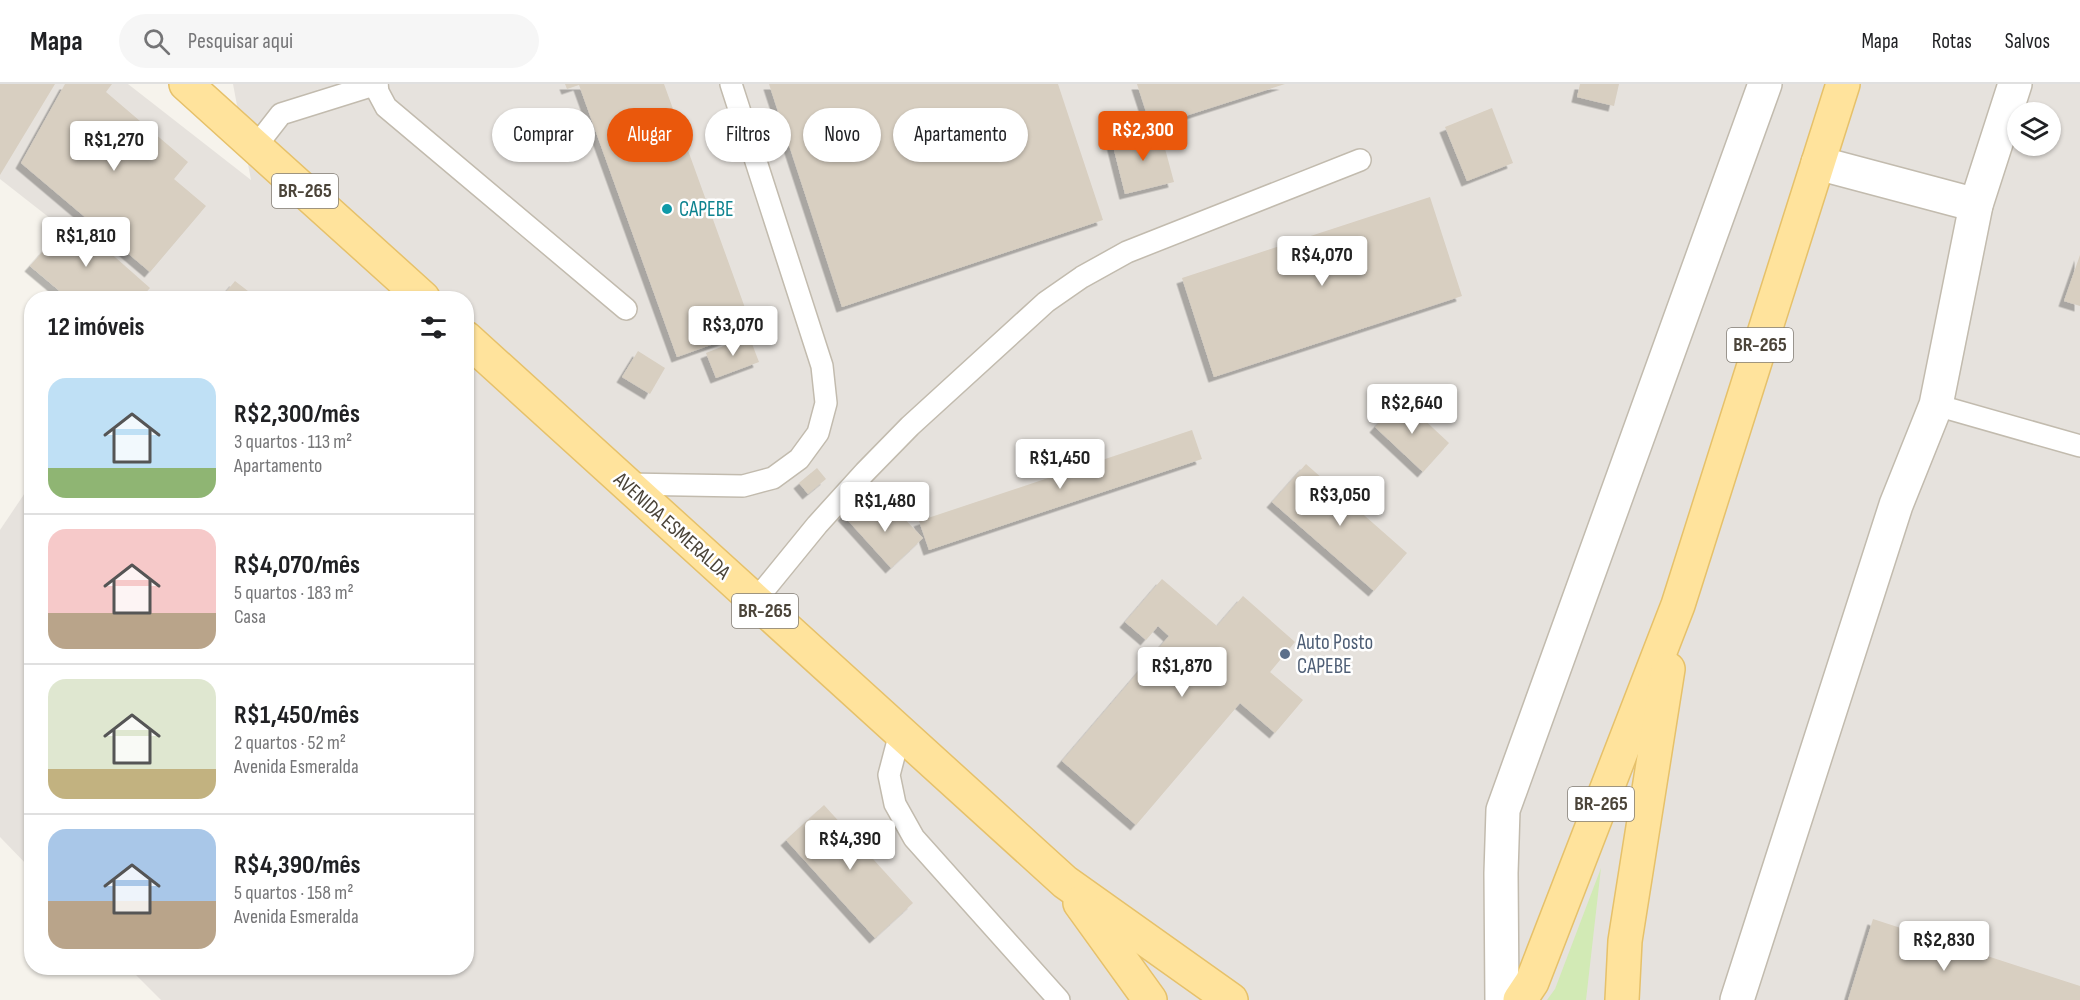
<!DOCTYPE html>
<html lang="pt">
<head>
<meta charset="utf-8">
<style>
	:root { --surface:#fff; --page:#f6f6f6; --text:#202124; --muted:#757577; --line:#e0e0e0; --accent:#ea580c }
	body { margin:0; font-family:"Sofia Sans Condensed",sans-serif; background:var(--page); color:var(--text); height:100vh; display:flex; flex-direction:column; font-size:22px; white-space:nowrap }
	* { box-sizing:border-box; margin:0 }
	p { font-size:20px; color:var(--muted) }
	.icon { flex:none; width:33px; height:33px; fill:none; stroke:currentColor; stroke-width:2; stroke-linecap:round; stroke-linejoin:round }
	.map { position:relative; flex:1; overflow:hidden }
	.drawer { position:absolute; left:24px; top:207px; width:450px; height:684px; display:flex; flex-direction:column; background:var(--surface); border-radius:24px; box-shadow:0 2px 4px #0004 }
	.drawer>* { flex:none }
	.hud { position:absolute; left:492px; top:24px; width:570px; height:54px; display:flex; gap:12px }
	.buttons { position:absolute; left:2007px; top:18px; display:grid; gap:12px }
	.buttons a { display:grid; place-items:center; width:54px; height:54px; border-radius:50%; background:var(--surface); box-shadow:0 2px 4px #0004; font-size:30px }
	.price { position:absolute; translate:-50% -51px; padding:0 14px; border-radius:6px; background:#fff; color:#222; font-size:20px; line-height:39px; filter:drop-shadow(0 2px 3px #0008) }
	.price::after { content:''; position:absolute; left:50%; top:36px; width:18px; height:14px; margin-left:-9px; background:inherit; clip-path:polygon(0 0,100% 0,50% 100%) }
	.price.on { background:var(--accent); color:#fff }
	ul { padding:0; list-style:none }
	li { display:flex; align-items:center; gap:18px; height:150px; padding:0 24px }
	li+li { border-top:2px solid var(--line) }
	li span { display:grid; place-items:center; flex:none; width:168px; height:120px; border-radius:18px; color:#555 }
	li>.icon { margin-inline-start:auto }
	span .icon { width:72px; height:72px; fill:#fffc; stroke-width:1 }
	li b { font-size:26px }
	h2 { display:flex; justify-content:space-between; align-items:center; height:72px; padding:0 24px; font-size:26px }
	.pill { padding:0 21px; border-radius:27px; background:var(--surface); box-shadow:0 2px 4px #0004; font-size:21px; line-height:54px }
	.pill.on { background:var(--accent); color:#fff }
	header { display:flex; align-items:center; gap:36px; box-sizing:border-box; height:84px; padding:0 30px; background:var(--surface); border-bottom:2px solid var(--line) }
	header strong { font-size:28px }
	nav { display:flex; gap:33px; margin-inline-start:auto; font-size:21px }
	.search { width:420px; height:54px; background:var(--page); display:flex; align-items:center; gap:15px; box-sizing:border-box; padding:0 21px; border-radius:33px; color:var(--muted); font-size:22px }
	.map>svg:first-child { display:block }
	.industrial { fill:#e6e2dd; fill-rule:evenodd }
	.green { fill:#d2eab5 }
	.building { fill:#d8cfc1; filter:url(#shadow) }
	.lines { fill:none; stroke-linecap:round; stroke-linejoin:round }
	.lane-casing { stroke:#c2bbae; stroke-width:24 }
	.street-casing { stroke:#c2bbae; stroke-width:36 }
	.primary-casing { stroke:#e6c16a; stroke-width:36 }
	.lane { stroke:#fff; stroke-width:21 }
	.street { stroke:#fff; stroke-width:33 }
	.primary { stroke:#ffe39c; stroke-width:33 }
	.culture-dot { fill:#0f9aa8; stroke:#fff; stroke-width:2 }
	.service-dot { fill:#5c6f8a; stroke:#fff; stroke-width:2 }
	.labels { text-anchor:middle; dominant-baseline:central; stroke-width:5; stroke-linejoin:round; paint-order:stroke }
	.shield { fill:#fff; stroke:#817c74; stroke-width:1.5 }
	.shield-label { font-size:20px; font-weight:bold; fill:#4b4439 }
	.culture-label { font-size:21px; fill:#0d838f; stroke:#fff; text-anchor:start }
	.street-label { font-size:21px; fill:#4b4439; stroke:#fff }
	.service-label { font-size:21px; fill:#4e5e75; stroke:#fff; text-anchor:start }
</style>
</head>
<body>
<header>
<strong>Mapa</strong>
<div class="search"><svg class="icon" aria-label="search" viewBox="0 0 24 24"><circle cx="10" cy="10" r="6"/><path d="M15 15l6 6"/></svg>Pesquisar aqui</div>
<nav><a>Mapa</a><a>Rotas</a><a>Salvos</a></nav>
</header>
<div class="map">
<svg width="2080" height="916" viewBox="0 0 2080 916">
	<defs>
		<filter id="shadow"><feDropShadow dx="-5.5" dy="5.5" stdDeviation="0" flood-color="#0004"/></filter>
	</defs>
	<rect width="100%" height="100%" fill="#f6f3ec"/>
	<g class="industrial">
		<path d="M0,0H128L251,96L233,0H2080V916H161L129,884H466V214H152L0,95ZM2018,28H2050V62H2018Z"/>
		<polygon points="31,400 31,785 0,753 0,446"/>
	</g>
	<polygon class="green" points="1601,784 1586,916 1547,916 1555,905"/>
	<g class="building">
		<polygon points="0,0 55,0 0,91"/>
		<polygon points="65,0 112,0 106,8 188,78 174,95 206,122 150,188 21,79"/>
		<polygon points="565,0 664,0 753,246 677,273 579,1 567,5"/>
		<polygon points="769,0 1058,0 1103,136 842,223"/>
		<polygon points="1137,0 1285,0 1151,43"/>
		<polygon points="1580,0 1619,0 1614,22 1577,13"/>
		<polygon points="1492,24 1513,79 1467,97 1445,43"/>
		<polygon points="1160,46 1174,98 1125,110 1112,58"/>
		<polygon points="1430,113 1462,212 1214,293 1182,194"/>
		<polygon points="72,135 150,204 141,214 68,214 30,182"/>
		<polygon points="2080,171 2080,222 2064,217"/>
		<polygon points="235,197 257,214 221,214"/>
		<polygon points="749,252 759,278 716,294 706,269"/>
		<polygon points="638,267 665,284 650,310 622,293"/>
		<polygon points="1401,314 1449,359 1423,388 1375,343"/>
		<polygon points="1192,346 1202,375 929,466 919,437"/>
		<polygon points="1306,380 1407,469 1374,507 1272,418"/>
		<polygon points="817,384 826,395 808,410 799,399"/>
		<polygon points="855,419 872,437 890,420 923,454 891,484 843,431"/>
		<polygon points="1162,495 1217,542 1243,512 1295,558 1270,588 1303,616 1275,649 1240,619 1136,741 1062,677 1169,552 1158,542 1146,556 1125,538"/>
		<polygon points="824,721 913,819 875,854 786,756"/>
		<polygon points="1873,835 2080,902 2080,916 1848,916"/>
	</g>
	<g class="lines">
		<g class="lane-casing">
			<g id="lane">
				<polyline points="377,0 378,8 386,23 626,225"/>
				<polyline points="256,62 281,30 377,0"/>
				<polyline points="1936,321 2080,362"/>
				<polyline points="626,400 743,402 773,394 799,375 818,349 826,319 822,282 731,0"/>
				<polyline points="755,517 817,441 865,388 910,342 1046,218 1082,193 1127,168 1360,76"/>
				<polyline points="900,649 889,691 895,720 914,754 1059,916"/>
			</g>
		</g>
		<g class="street-casing">
			<g id="street">
				<polyline points="1818,79 1976,121"/>
				<polyline points="1502,916 1501,789 1503,726 1765,0"/>
				<polyline points="1737,916 1896,421 1936,321 1976,121 2015,0"/>
			</g>
		</g>
		<g class="primary-casing">
			<g id="primary">
				<polyline points="186,0 423,214"/>
				<polyline points="466,254 1065,798 1231,916"/>
				<polyline points="1080,819 1150,916"/>
				<polyline points="1520,916 1532,898 1678,521 1843,0"/>
				<polyline points="1622,916 1625,857 1668,585"/>
			</g>
		</g>
		<use href="#lane" class="lane"/>
		<use href="#street" class="street"/>
		<use href="#primary" class="primary"/>
	</g>
	<circle class="culture-dot" cx="667" cy="125" r="6"/>
	<circle class="service-dot" cx="1285" cy="570" r="6"/>
	<g class="labels">
		<g class="shield">
			<rect x="272" y="90" width="66" height="34" rx="4.5"/>
			<rect x="1727" y="244" width="66" height="34" rx="4.5"/>
			<rect x="732" y="510" width="66" height="34" rx="4.5"/>
			<rect x="1568" y="703" width="66" height="34" rx="4.5"/>
		</g>
		<g class="shield-label">
			<text x="305" y="107">BR-265</text>
			<text x="1760" y="261">BR-265</text>
			<text x="765" y="527">BR-265</text>
			<text x="1601" y="720">BR-265</text>
		</g>
		<g class="culture-label">
			<text x="679" y="125">CAPEBE</text>
		</g>
		<g class="street-label">
			<text transform="translate(672 442) rotate(42)">AVENIDA ESMERALDA</text>
		</g>
		<g class="service-label">
			<text x="1297" y="558">Auto Posto<tspan x="1297" dy="24">CAPEBE</tspan></text>
		</g>
	</g>
</svg>
<div class="buttons">
<a><svg class="icon" aria-label="layers" viewBox="0 0 24 24"><path d="M12 4l9 5-9 5-9-5zM3 14l9 5 9-5"/></svg></a>
</div>
<b class="price on" style="left:1143px;top:78px">R$2,300</b>
<b class="price" style="left:114px;top:88px">R$1,270</b>
<b class="price" style="left:86px;top:184px">R$1,810</b>
<b class="price" style="left:1322px;top:203px">R$4,070</b>
<b class="price" style="left:733px;top:273px">R$3,070</b>
<b class="price" style="left:1412px;top:351px">R$2,640</b>
<b class="price" style="left:1060px;top:406px">R$1,450</b>
<b class="price" style="left:1340px;top:443px">R$3,050</b>
<b class="price" style="left:885px;top:449px">R$1,480</b>
<b class="price" style="left:1182px;top:614px">R$1,870</b>
<b class="price" style="left:850px;top:787px">R$4,390</b>
<b class="price" style="left:1944px;top:888px">R$2,830</b>
<div class="hud">
<a class="pill">Comprar</a>
<a class="pill on">Alugar</a>
<a class="pill">Filtros</a>
<a class="pill">Novo</a>
<a class="pill">Apartamento</a>
</div>
<section class="drawer">
<h2>12 imóveis<svg class="icon" aria-label="filters" viewBox="0 0 24 24"><path d="M4 7h16M4 17h16"/><circle cx="9" cy="7" r="2"/><circle cx="15" cy="17" r="2"/></svg></h2>
<ul>
<li><span style="background:linear-gradient(#bfe0f5 75%,#8fb573 0)"><svg class="icon" aria-label="home" viewBox="0 0 24 24"><path d="M3 11l9-7 9 7M6 9v11h12V9"/></svg></span><div><b>R$2,300/mês</b><p>3 quartos · 113 m²</p><p>Apartamento</p></div></li>
<li><span style="background:linear-gradient(#f6c9c9 70%,#b9a48a 0)"><svg class="icon" aria-label="home" viewBox="0 0 24 24"><path d="M3 11l9-7 9 7M6 9v11h12V9"/></svg></span><div><b>R$4,070/mês</b><p>5 quartos · 183 m²</p><p>Casa</p></div></li>
<li><span style="background:linear-gradient(#dfe7d0 75%,#c2b280 0)"><svg class="icon" aria-label="home" viewBox="0 0 24 24"><path d="M3 11l9-7 9 7M6 9v11h12V9"/></svg></span><div><b>R$1,450/mês</b><p>2 quartos · 52 m²</p><p>Avenida Esmeralda</p></div></li>
<li><span style="background:linear-gradient(#a9c7e8 60%,#b9a48a 0)"><svg class="icon" aria-label="home" viewBox="0 0 24 24"><path d="M3 11l9-7 9 7M6 9v11h12V9"/></svg></span><div><b>R$4,390/mês</b><p>5 quartos · 158 m²</p><p>Avenida Esmeralda</p></div></li>
</ul>
</section>
</div>
</body>
</html>
